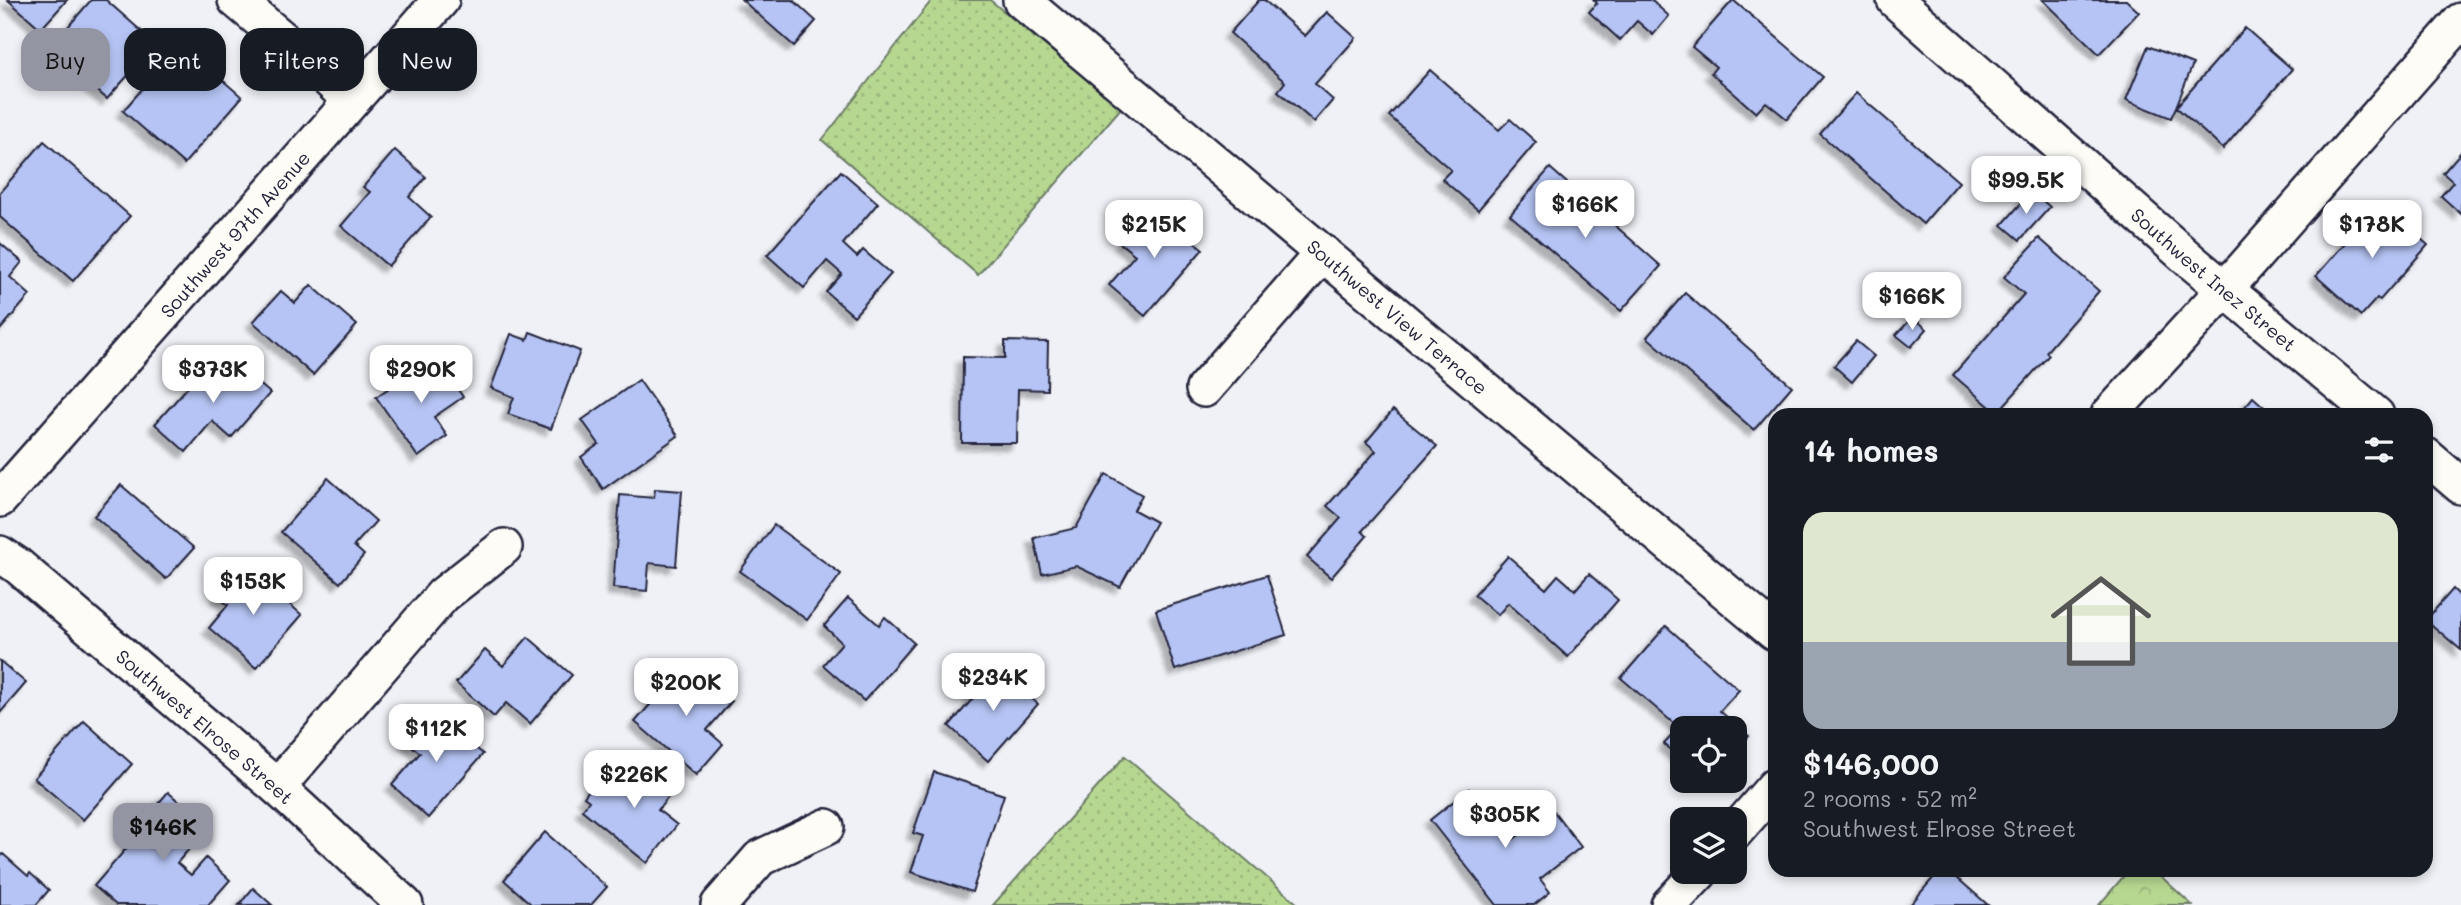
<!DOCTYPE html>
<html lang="en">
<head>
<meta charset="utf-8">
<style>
	:root { --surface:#171b24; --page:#20242c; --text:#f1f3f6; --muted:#9ea1a6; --accent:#9495a2 }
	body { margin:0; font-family:Mali,sans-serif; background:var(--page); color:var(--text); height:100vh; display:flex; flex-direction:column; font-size:26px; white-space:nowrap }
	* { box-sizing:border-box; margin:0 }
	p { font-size:23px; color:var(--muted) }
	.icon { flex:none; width:38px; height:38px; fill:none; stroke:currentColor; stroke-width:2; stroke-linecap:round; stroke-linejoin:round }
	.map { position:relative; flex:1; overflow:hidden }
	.drawer { position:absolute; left:1768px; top:408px; width:665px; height:469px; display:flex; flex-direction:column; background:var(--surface); border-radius:21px; box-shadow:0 4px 10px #0003 }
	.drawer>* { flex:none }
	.guide { position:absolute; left:21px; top:28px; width:665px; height:63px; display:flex; gap:14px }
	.tools { position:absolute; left:1670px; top:716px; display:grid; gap:14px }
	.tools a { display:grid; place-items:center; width:77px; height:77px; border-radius:14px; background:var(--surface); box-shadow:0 4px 10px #0003; font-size:35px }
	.price { position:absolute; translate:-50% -60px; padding:0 16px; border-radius:14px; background:#fff; color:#222; font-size:23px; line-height:46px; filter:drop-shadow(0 2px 4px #0008) }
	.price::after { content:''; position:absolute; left:50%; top:42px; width:21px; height:16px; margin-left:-10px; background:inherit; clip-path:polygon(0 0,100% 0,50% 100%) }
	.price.selected { background:var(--accent); color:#111 }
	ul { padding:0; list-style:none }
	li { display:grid; align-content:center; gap:14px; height:371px; padding:0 35px }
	li span { display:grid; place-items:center; height:217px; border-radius:21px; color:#555 }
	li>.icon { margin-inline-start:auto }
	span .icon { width:126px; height:126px; fill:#fffc; stroke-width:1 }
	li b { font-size:30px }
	h2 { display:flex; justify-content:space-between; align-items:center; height:84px; padding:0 35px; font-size:30px }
	.pill { padding:0 24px; border-radius:21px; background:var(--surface); box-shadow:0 4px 10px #0003; font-size:24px; line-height:63px }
	.pill.selected { background:var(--accent); color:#111 }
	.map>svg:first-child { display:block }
	.grass { fill:url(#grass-dots); stroke:#6c7c66; stroke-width:2 }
	.forest { fill:url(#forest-crowns); stroke:#6c7c66; stroke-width:2 }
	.building { fill:#b5c4f4; stroke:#22223b; stroke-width:2; filter:url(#shadow) }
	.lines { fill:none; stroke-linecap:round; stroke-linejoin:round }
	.minor-casing { stroke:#22223b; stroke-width:40 }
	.minor { stroke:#fdfcf7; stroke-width:35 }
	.labels { text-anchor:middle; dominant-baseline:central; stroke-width:7; stroke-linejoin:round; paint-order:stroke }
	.street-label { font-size:19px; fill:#22223b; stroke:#fdfcf7 }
</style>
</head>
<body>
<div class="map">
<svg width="2461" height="905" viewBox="0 0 2461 905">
	<defs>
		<pattern id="grass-dots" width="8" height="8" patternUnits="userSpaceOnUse" patternTransform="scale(1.75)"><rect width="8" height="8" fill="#b6d790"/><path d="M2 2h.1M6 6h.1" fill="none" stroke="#9cb87d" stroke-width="1.8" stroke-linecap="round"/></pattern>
		<pattern id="forest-crowns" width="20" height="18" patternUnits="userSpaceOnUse" patternTransform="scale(1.75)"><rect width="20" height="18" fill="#b6d790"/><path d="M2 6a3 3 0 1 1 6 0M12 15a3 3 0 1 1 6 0" fill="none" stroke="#9cb87d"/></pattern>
		<filter id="shadow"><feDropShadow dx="-6" dy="6" stdDeviation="2" flood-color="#0004"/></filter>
	</defs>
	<rect width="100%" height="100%" fill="#eff1f6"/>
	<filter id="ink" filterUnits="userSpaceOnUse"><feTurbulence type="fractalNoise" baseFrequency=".0143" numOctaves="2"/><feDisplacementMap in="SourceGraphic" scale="14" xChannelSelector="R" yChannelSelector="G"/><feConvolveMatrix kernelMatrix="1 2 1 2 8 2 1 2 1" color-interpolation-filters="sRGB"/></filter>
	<g filter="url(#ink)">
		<g class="grass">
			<polygon points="932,0 990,0 1121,108 978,275 822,140"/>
			<polygon points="1125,756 1299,905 993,905"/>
		</g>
		<polygon class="forest" points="2129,870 2154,870 2192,905 2099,905"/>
		<g class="building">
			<polygon points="8,0 67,0 41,29"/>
			<polygon points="91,0 106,0 156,44 107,99 49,49"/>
			<polygon points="742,0 793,0 816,21 794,46"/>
			<polygon points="1259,0 1264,0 1305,36 1327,12 1356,38 1315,84 1333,100 1314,122 1278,91 1285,82 1230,33"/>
			<polygon points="1594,0 1651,0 1669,16 1653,35 1637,21 1620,40 1589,12 1597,3"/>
			<polygon points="1733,0 1823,77 1787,119 1766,102 1756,113 1711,73 1716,67 1692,47"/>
			<polygon points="2043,0 2126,0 2139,12 2099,54"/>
			<polygon points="2245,28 2292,69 2223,149 2176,107 2171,118 2126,100 2148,46 2193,64 2176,107"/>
			<polygon points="181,44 242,97 184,164 123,111"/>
			<polygon points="1430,70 1499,130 1510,119 1536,142 1478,210 1442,179 1451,170 1389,116"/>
			<polygon points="1856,93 1959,182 1923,224 1820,134"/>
			<polygon points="44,141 130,216 73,281 0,217 0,192"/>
			<polygon points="395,150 426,177 409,197 431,217 388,266 341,226 370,192 363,187"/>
			<polygon points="2461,152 2461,214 2441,196 2453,182 2443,173"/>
			<polygon points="1550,168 1661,266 1621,311 1510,215"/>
			<polygon points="841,171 878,203 843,244 857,257 863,250 891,274 854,316 826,292 842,274 827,261 804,288 767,255"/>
			<polygon points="2032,191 2050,207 2020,240 2002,225"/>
			<polygon points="2380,203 2428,245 2380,300 2377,298 2361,316 2316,276"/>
			<polygon points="1152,206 1203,249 1145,316 1109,285 1135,255 1120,243"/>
			<polygon points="2039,238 2099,291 2046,352 2049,355 1997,413 1953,375 2024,294 2004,277"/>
			<polygon points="0,243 22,262 10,277 30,295 0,330"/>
			<polygon points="311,285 357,325 313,375 253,322 281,291 295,303"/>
			<polygon points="1685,293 1792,386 1754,430 1647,337"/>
			<polygon points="1913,317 1927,329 1911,347 1896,335"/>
			<polygon points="530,332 580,351 551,429 508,414 514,397 491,388 511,334 527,340"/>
			<polygon points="1005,341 1048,342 1047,390 1018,389 1017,443 962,443 963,357 1005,358"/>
			<polygon points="1856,341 1874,356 1852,382 1834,366"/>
			<polygon points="435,356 463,397 434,417 447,436 418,457 376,397"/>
			<polygon points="229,357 270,393 231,438 212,421 186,452 155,424 194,380 202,387"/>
			<polygon points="639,380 678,436 603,489 581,457 599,444 582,420"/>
			<polygon points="2253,397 2273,415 2238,415"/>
			<polygon points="1393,410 1437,446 1362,531 1367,536 1331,578 1307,557 1341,518 1327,506 1376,451 1366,442"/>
			<polygon points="1106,474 1142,495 1134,510 1156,522 1120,587 1076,566 1042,574 1034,538 1076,528"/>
			<polygon points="328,478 376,521 354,546 364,555 340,583 281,532"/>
			<polygon points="121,485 194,548 166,579 94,516"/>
			<polygon points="655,489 682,491 676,566 649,563 647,591 613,588 620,495 654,498"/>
			<polygon points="774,525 841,574 807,620 740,571"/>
			<polygon points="1508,556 1546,589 1558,575 1575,590 1589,574 1618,600 1568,657 1508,603 1498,615 1474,595"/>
			<polygon points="244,564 302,615 256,668 209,628 228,605 217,596"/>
			<polygon points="1267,575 1286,635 1175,670 1156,610"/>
			<polygon points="2453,589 2461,597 2461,650 2426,620"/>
			<polygon points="848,598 879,625 885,617 914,643 864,701 823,665 842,643 824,626"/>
			<polygon points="1666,626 1739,690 1720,711 1749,736 1734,754 1734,728 1682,728 1682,759 1664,744 1679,728 1621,678"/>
			<polygon points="528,637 572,675 530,724 506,703 494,717 456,683 485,650 503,666"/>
			<polygon points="0,661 26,683 0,713"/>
			<polygon points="687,662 732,701 707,730 723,744 696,775 635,722"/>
			<polygon points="992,664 1038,704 988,761 949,726 974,697 968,692"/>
			<polygon points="433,711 483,754 428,818 392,785 420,753 406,741"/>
			<polygon points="84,721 132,764 83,820 34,778"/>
			<polygon points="635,759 674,790 658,810 677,825 647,863 582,810 589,801 584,797 594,783 608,794"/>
			<polygon points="934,772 1004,795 972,892 911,872 923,836 913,833"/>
			<polygon points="1469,789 1511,841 1552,809 1581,847 1540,879 1550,892 1534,905 1497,905 1430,820"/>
			<polygon points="168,792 208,827 177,863 191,875 206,858 230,880 208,905 116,905 94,886 150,821 146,818"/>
			<polygon points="545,832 607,887 591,905 532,905 504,880"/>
			<polygon points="3,854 28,876 30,873 49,890 36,905 0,905 0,857"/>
			<polygon points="1940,870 1948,870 1988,905 1910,905"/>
			<polygon points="253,888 272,905 239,905"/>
		</g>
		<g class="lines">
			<g class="minor-casing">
				<g id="minor">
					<polyline points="236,0 304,57 351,100"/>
					<path id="s1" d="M1021,0L1774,632"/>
					<path id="s2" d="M1895,0L2191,261L2376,415"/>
					<polyline points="1204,389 1323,253"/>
					<polyline points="2109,415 2243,269 2461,21"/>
					<polyline points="2426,456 2461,486"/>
					<path id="s3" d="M0,499L441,0"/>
					<path id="s4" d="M0,554L18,566L277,787L405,905"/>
					<polyline points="277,787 443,595 504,547"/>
					<polyline points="1734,833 1774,787"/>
					<polyline points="719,905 760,858 826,827"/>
					<polyline points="1669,905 1700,872"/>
				</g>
			</g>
			<use href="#minor" class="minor"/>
		</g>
	</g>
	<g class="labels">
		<g class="street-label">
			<text stroke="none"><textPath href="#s3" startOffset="354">Southwest 97th Avenue</textPath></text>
			<text stroke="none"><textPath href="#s2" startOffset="424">Southwest Inez Street</textPath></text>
			<text stroke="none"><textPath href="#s1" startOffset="492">Southwest View Terrace</textPath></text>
			<text stroke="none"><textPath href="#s4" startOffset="268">Southwest Elrose Street</textPath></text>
		</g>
	</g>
</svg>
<div class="tools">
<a><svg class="icon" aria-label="locate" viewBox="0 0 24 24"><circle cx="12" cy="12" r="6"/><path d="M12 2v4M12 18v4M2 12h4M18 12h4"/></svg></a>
<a><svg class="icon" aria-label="layers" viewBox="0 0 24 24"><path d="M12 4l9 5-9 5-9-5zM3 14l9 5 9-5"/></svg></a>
</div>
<b class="price" style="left:2026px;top:216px">$99.5K</b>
<b class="price" style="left:1585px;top:240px">$166K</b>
<b class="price" style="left:1154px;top:260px">$215K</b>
<b class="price" style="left:2372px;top:260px">$178K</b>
<b class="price" style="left:1912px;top:332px">$166K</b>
<b class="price" style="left:213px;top:405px">$373K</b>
<b class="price" style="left:421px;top:405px">$290K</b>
<b class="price" style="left:253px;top:617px">$153K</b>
<b class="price" style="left:993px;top:713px">$234K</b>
<b class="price" style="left:686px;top:718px">$200K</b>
<b class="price" style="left:436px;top:764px">$112K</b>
<b class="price" style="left:634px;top:810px">$226K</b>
<b class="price" style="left:1505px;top:850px">$305K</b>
<b class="price selected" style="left:163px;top:863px">$146K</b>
<div class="guide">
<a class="pill selected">Buy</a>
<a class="pill">Rent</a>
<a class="pill">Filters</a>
<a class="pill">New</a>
</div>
<section class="drawer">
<h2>14 homes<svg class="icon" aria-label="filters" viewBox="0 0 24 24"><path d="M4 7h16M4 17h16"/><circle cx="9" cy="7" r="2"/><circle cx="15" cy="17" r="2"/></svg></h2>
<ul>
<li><span style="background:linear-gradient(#dfe7d0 60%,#9aa5b1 0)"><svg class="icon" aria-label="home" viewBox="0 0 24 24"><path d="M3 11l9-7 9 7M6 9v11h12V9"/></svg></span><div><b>$146,000</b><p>2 rooms · 52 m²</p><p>Southwest Elrose Street</p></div></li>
</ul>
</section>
</div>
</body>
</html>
